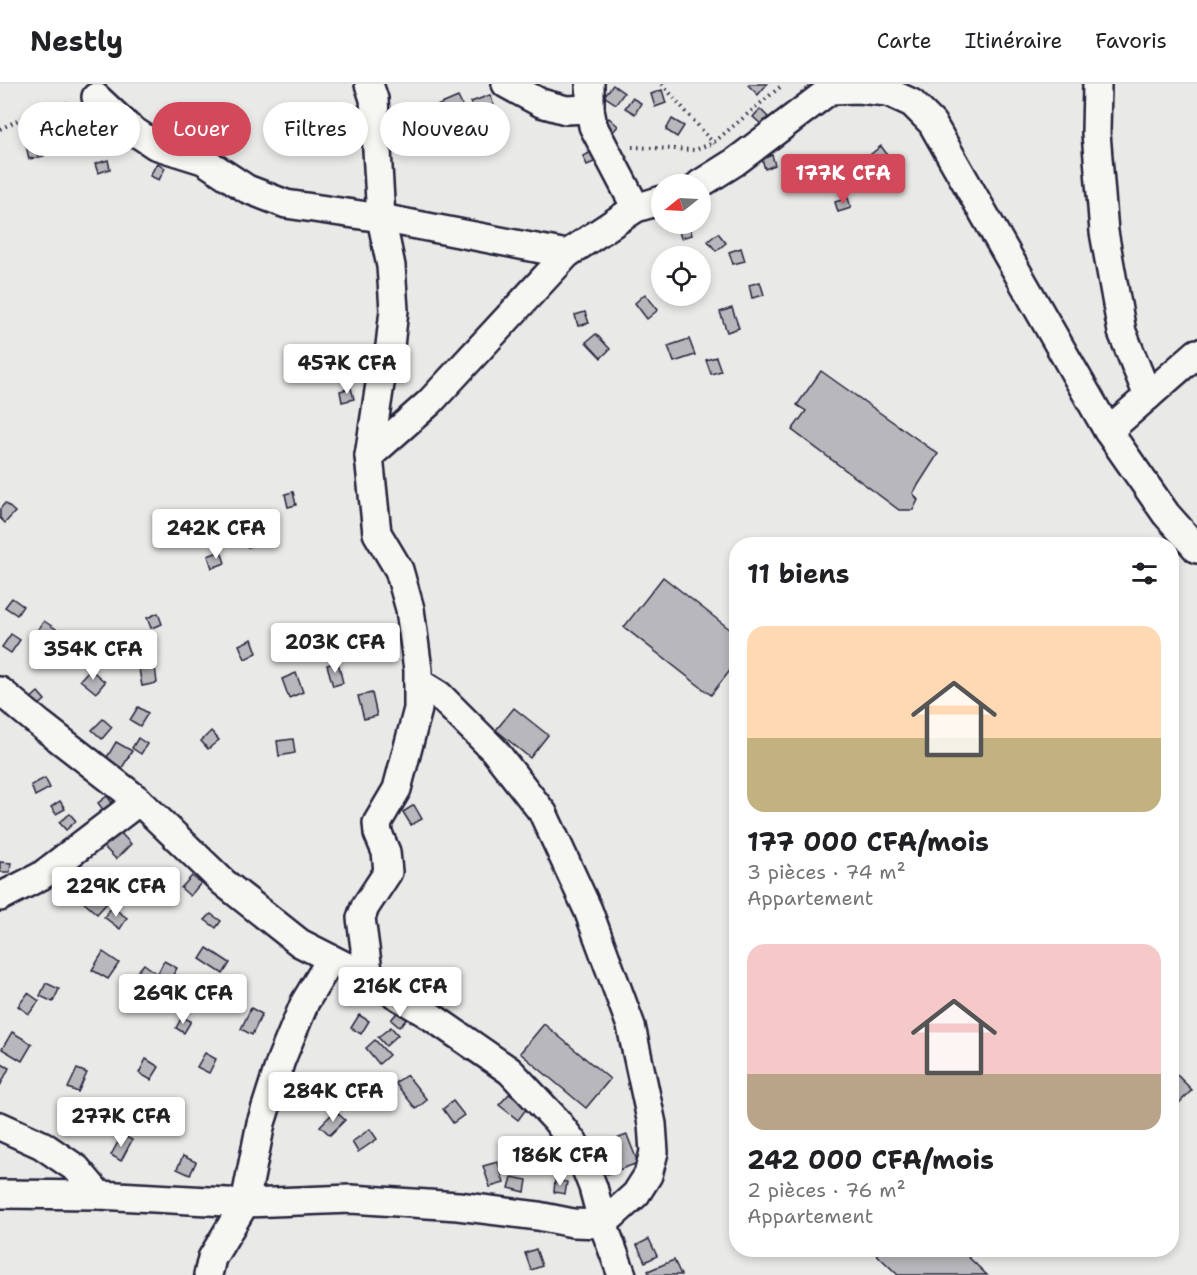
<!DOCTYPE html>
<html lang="fr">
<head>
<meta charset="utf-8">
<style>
	:root { --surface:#fff; --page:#f6f6f6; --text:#202124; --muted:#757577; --line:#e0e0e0; --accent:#d1495b }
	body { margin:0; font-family:"Shantell Sans",sans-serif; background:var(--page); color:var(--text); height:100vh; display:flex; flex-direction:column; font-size:22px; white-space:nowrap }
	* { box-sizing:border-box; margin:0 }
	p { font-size:20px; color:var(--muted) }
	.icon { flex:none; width:33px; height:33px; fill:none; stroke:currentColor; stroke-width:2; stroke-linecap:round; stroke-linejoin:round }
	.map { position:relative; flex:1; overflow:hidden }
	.drawer { position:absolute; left:729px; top:453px; width:450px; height:720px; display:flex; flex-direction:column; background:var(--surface); border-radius:24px; box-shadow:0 3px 9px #0003 }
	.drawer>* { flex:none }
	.banner { position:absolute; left:18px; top:18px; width:570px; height:54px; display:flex; gap:12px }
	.needle { width:39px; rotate:252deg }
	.buttons { position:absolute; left:651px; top:90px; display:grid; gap:12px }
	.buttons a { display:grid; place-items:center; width:60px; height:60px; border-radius:50%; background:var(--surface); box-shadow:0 3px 9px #0003; font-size:30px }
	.price { position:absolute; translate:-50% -51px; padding:0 14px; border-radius:6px; background:#fff; color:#222; font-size:20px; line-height:39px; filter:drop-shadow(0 2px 3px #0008) }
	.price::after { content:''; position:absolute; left:50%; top:36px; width:18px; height:14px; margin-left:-9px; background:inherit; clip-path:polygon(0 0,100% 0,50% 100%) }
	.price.current { background:var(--accent); color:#fff }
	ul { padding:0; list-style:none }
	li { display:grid; align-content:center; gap:12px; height:318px; padding:0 18px }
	li span { display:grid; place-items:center; height:186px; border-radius:18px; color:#555 }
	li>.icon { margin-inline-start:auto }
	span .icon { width:108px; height:108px; fill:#fffc; stroke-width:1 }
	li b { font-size:26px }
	h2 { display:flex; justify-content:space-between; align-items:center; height:72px; padding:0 18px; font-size:26px }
	.tag { padding:0 21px; border-radius:27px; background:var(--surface); box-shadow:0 3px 9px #0003; font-size:21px; line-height:54px }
	.tag.current { background:var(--accent); color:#fff }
	header { display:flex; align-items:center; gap:36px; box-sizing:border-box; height:84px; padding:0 30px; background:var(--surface); border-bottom:2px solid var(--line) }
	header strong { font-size:28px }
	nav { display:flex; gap:33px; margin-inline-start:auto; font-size:21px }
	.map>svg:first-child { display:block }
	.building { fill:#b8b8bc; stroke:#22223b; stroke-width:1.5 }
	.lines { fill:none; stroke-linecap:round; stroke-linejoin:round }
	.minor-casing { stroke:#22223b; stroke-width:32 }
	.path { stroke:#22223b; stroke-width:4; stroke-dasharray:1.5 4.5; stroke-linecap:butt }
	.minor { stroke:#f6f6f2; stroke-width:27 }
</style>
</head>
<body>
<header>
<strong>Nestly</strong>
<nav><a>Carte</a><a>Itinéraire</a><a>Favoris</a></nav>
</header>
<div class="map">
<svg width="1197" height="1191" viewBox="0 0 1197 1191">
	<rect width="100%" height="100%" fill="#e9e9e7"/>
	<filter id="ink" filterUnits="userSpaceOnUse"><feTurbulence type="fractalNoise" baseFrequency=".0167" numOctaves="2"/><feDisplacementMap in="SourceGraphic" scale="12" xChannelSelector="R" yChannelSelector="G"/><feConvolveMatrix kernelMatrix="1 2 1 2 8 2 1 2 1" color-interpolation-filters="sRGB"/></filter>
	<g filter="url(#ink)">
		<g class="building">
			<polygon points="767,0 758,11 748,1 749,0"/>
			<polygon points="613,1 624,9 616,20 604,12"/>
			<polygon points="662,6 666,19 655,23 651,10"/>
			<polygon points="490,11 495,24 476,31 471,18"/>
			<polygon points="458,13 464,25 443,34 437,22"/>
			<polygon points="632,14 641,19 635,30 625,24"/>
			<polygon points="89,20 93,31 79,35 76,25"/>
			<polygon points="361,21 367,41 355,44 349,25"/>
			<polygon points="760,25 768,33 761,40 753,33"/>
			<polygon points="57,26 62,42 47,46 42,30"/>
			<polygon points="609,34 618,42 611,50 602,42"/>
			<polygon points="672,35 684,42 677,53 666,46"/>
			<polygon points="102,37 106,53 96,56 91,40"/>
			<polygon points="217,46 223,61 211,66 205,51"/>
			<polygon points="41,57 44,72 29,75 26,61"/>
			<polygon points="881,62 889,73 878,82 870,71"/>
			<polygon points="597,66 601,75 587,81 583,72"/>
			<polygon points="772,71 775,81 765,85 762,75"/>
			<polygon points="108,76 110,85 98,89 95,80"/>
			<polygon points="845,78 850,96 831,102 825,84"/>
			<polygon points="157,79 165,84 159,96 150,92"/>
			<polygon points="848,114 851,124 838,128 835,118"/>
			<polygon points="683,140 689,140 692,151 681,154 677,141"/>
			<polygon points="718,149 726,159 716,167 708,157"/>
			<polygon points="741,164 745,177 733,180 729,168"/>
			<polygon points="760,198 764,211 752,214 749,201"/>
			<polygon points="645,210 658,226 647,235 635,219"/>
			<polygon points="732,224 739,244 727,248 720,228"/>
			<polygon points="585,228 589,239 578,242 575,231"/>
			<polygon points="596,250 610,265 601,274 586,258"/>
			<polygon points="689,255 695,271 674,278 668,262"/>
			<polygon points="716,273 721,287 711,290 706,276"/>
			<polygon points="821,287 938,370 913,409 918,416 913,426 899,426 792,346 806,327 797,321"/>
			<polygon points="351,304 354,315 342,318 340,307"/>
			<polygon points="293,408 296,421 288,423 285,410"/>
			<polygon points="5,419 15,428 5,439 0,434 0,425"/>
			<polygon points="255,446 259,459 248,463 243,450"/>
			<polygon points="221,467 225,479 212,484 208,472"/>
			<polygon points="663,493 736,550 736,579 711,611 624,543"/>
			<polygon points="12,514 23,522 17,531 5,523"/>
			<polygon points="158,529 162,540 151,544 147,534"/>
			<polygon points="44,537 56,545 50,554 38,546"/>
			<polygon points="11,550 20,556 11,569 2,563"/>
			<polygon points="252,555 257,569 245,575 239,561"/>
			<polygon points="338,578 343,599 333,602 327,581"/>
			<polygon points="155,583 157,599 142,602 139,585"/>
			<polygon points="90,585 105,598 96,609 80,596"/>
			<polygon points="296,589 303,608 289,614 282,595"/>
			<polygon points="38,608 45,616 35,625 28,617"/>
			<polygon points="372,609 377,632 364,635 358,612"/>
			<polygon points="138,623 148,629 140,642 130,636"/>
			<polygon points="514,624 548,651 530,674 496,646"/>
			<polygon points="103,635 112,643 102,655 92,646"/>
			<polygon points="211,647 219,656 208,665 201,657"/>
			<polygon points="138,654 147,660 141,670 132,664"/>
			<polygon points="293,655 295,669 279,672 277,657"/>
			<polygon points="116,658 132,667 122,684 106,675"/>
			<polygon points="45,694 50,704 35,712 31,701"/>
			<polygon points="107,712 116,724 107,731 98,719"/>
			<polygon points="60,717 65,725 56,730 51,723"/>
			<polygon points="414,721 422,735 411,741 403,728"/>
			<polygon points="70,730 76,737 66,746 59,738"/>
			<polygon points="117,745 131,760 116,775 101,760"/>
			<polygon points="0,778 11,779 10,788 0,788"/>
			<polygon points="88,783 97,792 82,808 72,799"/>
			<polygon points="192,792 201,799 190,812 181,804"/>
			<polygon points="93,804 108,818 97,830 82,817"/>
			<polygon points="112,823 127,834 120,845 104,833"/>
			<polygon points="211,830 221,837 216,844 205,836"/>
			<polygon points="207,864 230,879 223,890 200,875"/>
			<polygon points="103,868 119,879 108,895 92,886"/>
			<polygon points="164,877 177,884 170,896 158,889"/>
			<polygon points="144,880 163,894 154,906 135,891"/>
			<polygon points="46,899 59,905 53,918 40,912"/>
			<polygon points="28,909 39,917 29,930 18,922"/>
			<polygon points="251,924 262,930 252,951 241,945"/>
			<polygon points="400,925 409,933 399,943 391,936"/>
			<polygon points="359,931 369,937 361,950 351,944"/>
			<polygon points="182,933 191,937 184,949 176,944"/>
			<polygon points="544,940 610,995 586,1024 520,969"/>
			<polygon points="391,943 398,951 386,962 378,953"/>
			<polygon points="12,948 32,960 22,977 2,965"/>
			<polygon points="375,956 389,971 379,980 366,964"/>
			<polygon points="205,969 216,975 209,989 197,983"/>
			<polygon points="146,975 159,983 151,996 139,989"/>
			<polygon points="0,979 9,984 0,1002"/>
			<polygon points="77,985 87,989 78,1008 68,1004"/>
			<polygon points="1172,986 1192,1006 1174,1024 1172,1022"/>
			<polygon points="407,991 427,1016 416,1025 395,999"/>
			<polygon points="509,1010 527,1024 518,1036 499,1021"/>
			<polygon points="453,1017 464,1031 453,1039 443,1025"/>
			<polygon points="335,1027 345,1036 330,1051 320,1042"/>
			<polygon points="370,1045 377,1055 358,1068 352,1058"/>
			<polygon points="122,1051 132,1056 121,1077 111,1071"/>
			<polygon points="627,1051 638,1079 607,1090 597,1062"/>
			<polygon points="183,1072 196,1078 190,1091 177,1085"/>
			<polygon points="498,1078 504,1099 490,1103 483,1082"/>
			<polygon points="512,1093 527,1096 525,1108 509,1104"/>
			<polygon points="555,1096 567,1098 565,1110 554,1108"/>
			<polygon points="649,1155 657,1172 645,1178 637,1161"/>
			<polygon points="536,1165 542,1182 531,1186 525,1169"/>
			<polygon points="876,1166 961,1166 987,1191 898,1191 874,1168"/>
			<polygon points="674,1176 681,1191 650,1191 648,1187"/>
		</g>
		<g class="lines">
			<g class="minor-casing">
				<g id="minor">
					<polyline points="506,0 541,19 566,26 590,25"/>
					<polyline points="590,0 590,25 593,42 636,124"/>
					<polyline points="1097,0 1096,49 1104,148 1122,248 1148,312"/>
					<polyline points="96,13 128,43 155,61 203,76 247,105 286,120 381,134 567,170"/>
					<polyline points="700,100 735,78 830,6 858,5 888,8 912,19 932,39 1108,347 1166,430 1197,465"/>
					<polyline points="1108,347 1197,269"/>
					<polyline points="369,372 380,300 390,262 394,226 391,182 381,134 374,15 369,0"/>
					<polyline points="0,607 40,640 139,717 223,798 300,859 369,894 429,931 510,987 556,1036 578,1065 593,1103 603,1140 622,1191"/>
					<polyline points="0,813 41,792 139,717"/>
					<polyline points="369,894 361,834 365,823 388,788 386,768 378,749 377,739 397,705 418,625 418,586 410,525 399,486 377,449 369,372 430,318 567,170 636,124 662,116"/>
					<polyline points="0,1042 42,1061 77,1085 99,1111 245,1119 351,1115 458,1122 538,1132 573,1139 603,1140 636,1110 648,1091 654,1068 652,1040 631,942 588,826 543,729 494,666 439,611 418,598"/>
					<polyline points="0,1110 99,1111"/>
					<polyline points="208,1191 212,1174 245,1119 261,1039 281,976 305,918 331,875"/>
				</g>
			</g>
			<g class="path">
				<polyline points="662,0 714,60"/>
				<polyline points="0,45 41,25 72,18"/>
				<polyline points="632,63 695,66 713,59 780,3 780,0"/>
			</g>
			<use href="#minor" class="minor"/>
		</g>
	</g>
</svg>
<div class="buttons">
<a><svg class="needle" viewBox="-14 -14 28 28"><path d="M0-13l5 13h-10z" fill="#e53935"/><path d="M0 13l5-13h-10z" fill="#757577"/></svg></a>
<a><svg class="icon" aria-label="locate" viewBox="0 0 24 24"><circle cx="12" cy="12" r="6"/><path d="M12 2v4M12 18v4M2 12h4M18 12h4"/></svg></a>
</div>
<b class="price current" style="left:843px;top:121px">177K CFA</b>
<b class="price" style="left:347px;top:311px">457K CFA</b>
<b class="price" style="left:216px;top:476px">242K CFA</b>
<b class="price" style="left:335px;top:590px">203K CFA</b>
<b class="price" style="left:93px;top:597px">354K CFA</b>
<b class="price" style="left:116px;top:834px">229K CFA</b>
<b class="price" style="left:400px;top:934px">216K CFA</b>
<b class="price" style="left:183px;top:941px">269K CFA</b>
<b class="price" style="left:333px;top:1039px">284K CFA</b>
<b class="price" style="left:121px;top:1064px">277K CFA</b>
<b class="price" style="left:560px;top:1103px">186K CFA</b>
<div class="banner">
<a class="tag">Acheter</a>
<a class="tag current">Louer</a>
<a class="tag">Filtres</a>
<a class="tag">Nouveau</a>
</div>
<section class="drawer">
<h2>11 biens<svg class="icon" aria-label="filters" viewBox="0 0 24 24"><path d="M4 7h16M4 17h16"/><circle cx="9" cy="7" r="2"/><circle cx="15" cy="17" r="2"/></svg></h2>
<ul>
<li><span style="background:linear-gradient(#ffd9b3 60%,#c2b280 0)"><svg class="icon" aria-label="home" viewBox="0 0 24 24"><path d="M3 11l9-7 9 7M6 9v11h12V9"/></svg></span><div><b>177 000 CFA/mois</b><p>3 pièces · 74 m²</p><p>Appartement</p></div></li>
<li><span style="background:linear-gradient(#f6c9c9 70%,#b9a48a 0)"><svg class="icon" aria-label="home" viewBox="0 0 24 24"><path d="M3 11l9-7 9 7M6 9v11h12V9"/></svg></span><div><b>242 000 CFA/mois</b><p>2 pièces · 76 m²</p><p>Appartement</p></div></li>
</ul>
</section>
</div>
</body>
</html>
